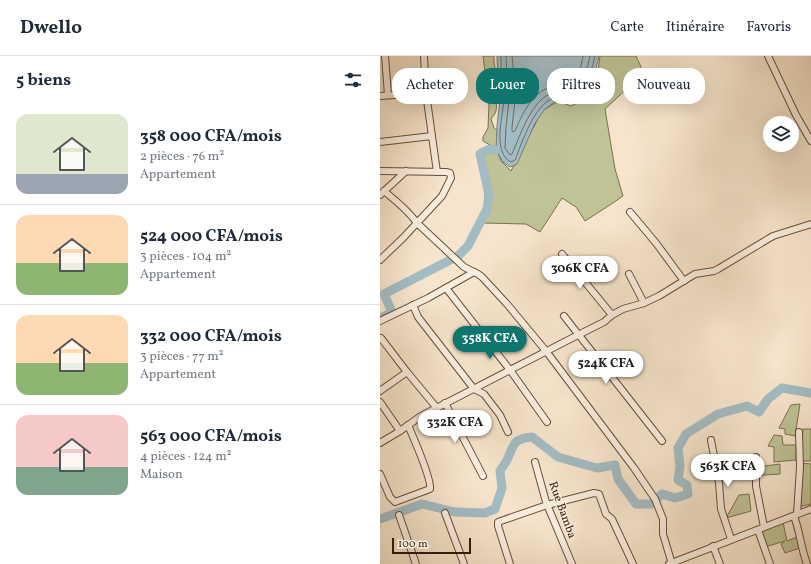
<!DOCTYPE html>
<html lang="fr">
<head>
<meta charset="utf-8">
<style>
	:root { --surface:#fff; --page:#f2f2f3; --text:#1f2937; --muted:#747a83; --line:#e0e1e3; --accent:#0f766e }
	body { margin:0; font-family:Vollkorn,serif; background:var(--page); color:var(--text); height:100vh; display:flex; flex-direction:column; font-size:15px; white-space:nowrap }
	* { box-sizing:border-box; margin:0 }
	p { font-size:13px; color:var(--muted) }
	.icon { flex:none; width:22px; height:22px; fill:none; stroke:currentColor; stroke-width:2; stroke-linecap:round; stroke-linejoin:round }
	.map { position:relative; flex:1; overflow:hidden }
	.drawer { display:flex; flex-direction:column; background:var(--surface); width:380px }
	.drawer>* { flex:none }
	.hud { position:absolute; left:12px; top:12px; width:359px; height:36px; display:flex; gap:8px }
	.tools { position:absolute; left:383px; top:60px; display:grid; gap:8px }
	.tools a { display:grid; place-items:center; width:36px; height:36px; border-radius:50%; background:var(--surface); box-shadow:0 4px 16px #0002; font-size:20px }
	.scale { position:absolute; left:12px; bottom:10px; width:79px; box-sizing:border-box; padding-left:4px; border:2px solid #391c09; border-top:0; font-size:11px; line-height:14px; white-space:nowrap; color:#391c09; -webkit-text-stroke:3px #f9eede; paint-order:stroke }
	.price { position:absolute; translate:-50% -34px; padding:0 9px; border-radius:14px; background:#fff; color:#222; font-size:13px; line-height:26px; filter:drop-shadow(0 1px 2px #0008) }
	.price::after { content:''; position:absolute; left:50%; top:24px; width:12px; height:9px; margin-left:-6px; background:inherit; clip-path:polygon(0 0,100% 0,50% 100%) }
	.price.active { background:var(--accent); color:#fff }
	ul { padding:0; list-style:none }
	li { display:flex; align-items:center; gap:12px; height:100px; padding:0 16px }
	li+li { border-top:1px solid var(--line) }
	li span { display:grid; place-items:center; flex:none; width:112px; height:80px; border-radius:12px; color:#555 }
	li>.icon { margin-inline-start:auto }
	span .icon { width:48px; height:48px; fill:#fffc; stroke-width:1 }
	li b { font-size:17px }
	h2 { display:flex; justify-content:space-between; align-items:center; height:48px; padding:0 16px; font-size:17px }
	.tag { padding:0 14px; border-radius:16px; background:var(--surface); box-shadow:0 4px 16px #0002; font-size:14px; line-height:36px }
	.tag.active { background:var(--accent); color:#fff }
	header { display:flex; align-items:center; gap:24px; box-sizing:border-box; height:56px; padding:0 20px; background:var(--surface); border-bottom:1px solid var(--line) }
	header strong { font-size:19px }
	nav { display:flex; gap:22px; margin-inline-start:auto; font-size:14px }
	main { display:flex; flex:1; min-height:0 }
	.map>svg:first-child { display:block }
	.green { fill:#bfc396; stroke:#7c7050 }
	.water { fill:#a3bcc3; stroke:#797c79 }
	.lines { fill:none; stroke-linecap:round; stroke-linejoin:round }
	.shore { stroke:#6e6c66; stroke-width:1 }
	.river { stroke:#a3bcc3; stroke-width:9 }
	.minor-casing { stroke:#684e3a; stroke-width:8 }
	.minor { stroke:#f9eede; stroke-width:6 }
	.labels { text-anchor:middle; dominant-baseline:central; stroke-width:3; stroke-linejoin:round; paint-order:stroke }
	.street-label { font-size:12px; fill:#391c09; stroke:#f9eede }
</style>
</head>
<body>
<header>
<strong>Dwello</strong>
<nav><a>Carte</a><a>Itinéraire</a><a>Favoris</a></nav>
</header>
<main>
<section class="drawer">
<h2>5 biens<svg class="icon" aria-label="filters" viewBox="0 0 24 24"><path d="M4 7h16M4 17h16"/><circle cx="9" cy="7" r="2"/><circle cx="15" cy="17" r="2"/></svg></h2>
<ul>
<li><span style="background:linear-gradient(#dfe7d0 75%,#9aa5b1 0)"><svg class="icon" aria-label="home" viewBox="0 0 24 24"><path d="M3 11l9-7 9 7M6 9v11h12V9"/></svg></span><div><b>358 000 CFA/mois</b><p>2 pièces · 76 m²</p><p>Appartement</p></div></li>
<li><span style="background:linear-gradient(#ffd9b3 60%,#8fb573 0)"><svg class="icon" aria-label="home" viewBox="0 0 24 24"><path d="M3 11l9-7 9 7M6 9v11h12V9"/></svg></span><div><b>524 000 CFA/mois</b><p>3 pièces · 104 m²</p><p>Appartement</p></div></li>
<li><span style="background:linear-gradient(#ffd9b3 60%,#8fb573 0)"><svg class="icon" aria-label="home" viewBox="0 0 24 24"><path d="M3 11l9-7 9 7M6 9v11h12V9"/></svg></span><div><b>332 000 CFA/mois</b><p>3 pièces · 77 m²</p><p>Appartement</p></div></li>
<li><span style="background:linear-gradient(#f6c9c9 65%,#7fa58c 0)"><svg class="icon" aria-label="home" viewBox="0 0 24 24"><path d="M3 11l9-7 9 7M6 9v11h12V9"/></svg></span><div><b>563 000 CFA/mois</b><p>4 pièces · 124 m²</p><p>Maison</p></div></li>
</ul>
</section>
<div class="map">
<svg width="431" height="508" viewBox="0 0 431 508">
	<rect width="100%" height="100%" fill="#f6e5cc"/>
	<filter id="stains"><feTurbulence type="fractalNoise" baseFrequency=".005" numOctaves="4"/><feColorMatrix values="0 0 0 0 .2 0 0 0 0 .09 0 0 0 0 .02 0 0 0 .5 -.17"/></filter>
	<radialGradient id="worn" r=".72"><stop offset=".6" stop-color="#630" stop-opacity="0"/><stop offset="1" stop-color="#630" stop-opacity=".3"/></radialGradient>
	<g class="green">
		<path d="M103,0H114C112,17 126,24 115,41C117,51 118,55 111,63L114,72L123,80L119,91L115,90L121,105L131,115L162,55L178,45L191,50L209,41L218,15L220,0H256L261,11L253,27L225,53L235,113L243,140L233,147L205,165L196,151L182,142L160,176L146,168L104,167L105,123L103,104L110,89L103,85V81L108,72L109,48Z"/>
		<polygon points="420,348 415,380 405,378 405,373 399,372 411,349"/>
		<polygon points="423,373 431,373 431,405 420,405"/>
		<polygon points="394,379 402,380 403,389 416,389 416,404 394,406 394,391 388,390"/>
		<polygon points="421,407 431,408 431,448 418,451"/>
		<polygon points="400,408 400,418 371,420 377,411"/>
		<polygon points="369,438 371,455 346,462 359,439"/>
		<polygon points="403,466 407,485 417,481 420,492 405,497 401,488 405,485 385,491 380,474"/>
	</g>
	<polygon class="water" points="117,0 219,0 214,20 204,44 192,46 175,46 165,53 155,67 137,108 130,111 123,106 116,94 117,70 121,35 118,22"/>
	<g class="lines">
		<g class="shore">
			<path d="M121,0C121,7 121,14 122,22C123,27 125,32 125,37C124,55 111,96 131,106L135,104C142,87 154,48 174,42C182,39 192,43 201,40L210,19L215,0"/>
			<path d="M126,0L127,21L130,36L126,71L125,92L130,99L132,98C140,80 152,42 173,37C181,35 190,39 198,36L206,17L210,0"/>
			<path d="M132,0L136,36L132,71V75L133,76L135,75C142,59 152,35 172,31C179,30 187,33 194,30L200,16L203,0"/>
		</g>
		<g class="river">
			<path d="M0,263L12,256L4,238L78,200L88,190L107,153L109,139L100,98C106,94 109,92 116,94"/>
			<path d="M0,463L42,448L75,456L105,457L115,453L122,432L120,415C122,411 125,408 127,404C134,389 132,383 152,381L178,401L217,412L235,409L238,423L256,448H271L282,438L295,442L308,438L307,429L298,424L300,411L298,392L306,378L338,358L367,350L379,356L388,343L402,332L431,337"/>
		</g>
		<g class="minor-casing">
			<g id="minor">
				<polyline points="5,0 8,39"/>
				<polyline points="44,0 46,37 57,116"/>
				<polyline points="388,0 416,59 431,85"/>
				<polyline points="0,40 46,37"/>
				<polyline points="0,86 52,80"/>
				<polyline points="0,115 66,116 70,117 71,122 62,140 23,182 0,204"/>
				<path d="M4,135C16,145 28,154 37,167L84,211L98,218L102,221L127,248L166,295L254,412L275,443L283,463V478L292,508"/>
				<polyline points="0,139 26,115"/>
				<polyline points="250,156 276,187 304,225"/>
				<polyline points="182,198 232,259"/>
				<polyline points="249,218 264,247"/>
				<polyline points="66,232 130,314 167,366"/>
				<polyline points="33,249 38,261 94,333 104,338 120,359 128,376"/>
				<polyline points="184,260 282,385"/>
				<polyline points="0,265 48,242 94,216"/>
				<polyline points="1,282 27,316 56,351"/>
				<polyline points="0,335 27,316"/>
				<polyline points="0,346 20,375"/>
				<polyline points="65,347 103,420"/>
				<polyline points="331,384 339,427 341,453 351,483"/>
				<polyline points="0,387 20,375 41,360 198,279 224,266 232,259 243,253 264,247 279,240 315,218 334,215 338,213 393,180 431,168"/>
				<polyline points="376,401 376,430 384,471"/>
				<polyline points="155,406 166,446 192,508"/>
				<path d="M0,418L10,441L15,446L50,433C52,423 33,381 28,369"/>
				<polyline points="65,457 84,508"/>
				<polyline points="417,458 420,411 419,376"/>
				<polyline points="19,459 36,508"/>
				<path d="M414,460C420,476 421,492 427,508"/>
				<polyline points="378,474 390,508"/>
				<polyline points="333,490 340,508"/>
				<polyline points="130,508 118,470 118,466 167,449 214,437 219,438 226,458 232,463 253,508"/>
				<polyline points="289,508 431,453"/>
			</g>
		</g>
		<use href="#minor" class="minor"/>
	</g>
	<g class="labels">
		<g class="street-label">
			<text transform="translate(182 454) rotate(70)">Rue Bamba</text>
		</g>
	</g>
	<rect width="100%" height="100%" filter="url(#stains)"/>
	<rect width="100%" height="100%" fill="url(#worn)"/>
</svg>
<div class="tools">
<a><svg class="icon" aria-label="layers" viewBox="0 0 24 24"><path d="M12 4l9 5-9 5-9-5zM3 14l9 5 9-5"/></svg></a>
</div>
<div class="scale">100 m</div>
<b class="price" style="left:200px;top:234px">306K CFA</b>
<b class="price active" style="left:110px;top:304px">358K CFA</b>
<b class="price" style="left:226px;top:329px">524K CFA</b>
<b class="price" style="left:75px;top:388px">332K CFA</b>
<b class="price" style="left:348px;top:432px">563K CFA</b>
<div class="hud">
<a class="tag">Acheter</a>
<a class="tag active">Louer</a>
<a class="tag">Filtres</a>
<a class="tag">Nouveau</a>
</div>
</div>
</main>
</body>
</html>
